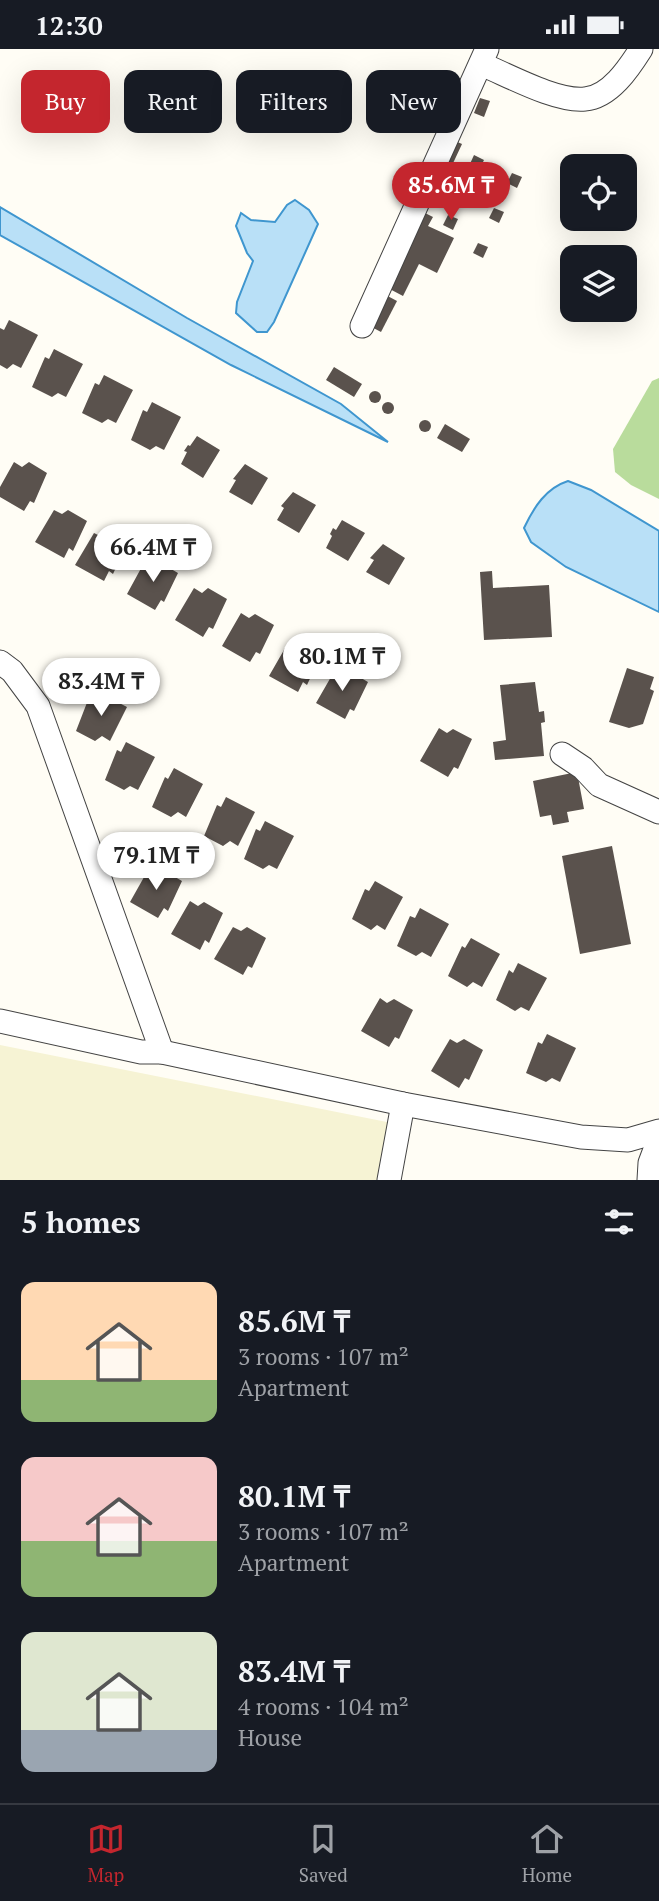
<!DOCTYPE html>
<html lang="en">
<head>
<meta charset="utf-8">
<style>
	:root { --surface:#171b24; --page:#20242c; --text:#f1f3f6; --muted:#9ea1a6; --line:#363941; --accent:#c4262e }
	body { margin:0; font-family:"PT Serif",serif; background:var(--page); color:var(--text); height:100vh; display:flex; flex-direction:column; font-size:26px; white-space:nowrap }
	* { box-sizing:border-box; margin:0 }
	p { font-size:23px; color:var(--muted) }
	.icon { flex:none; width:38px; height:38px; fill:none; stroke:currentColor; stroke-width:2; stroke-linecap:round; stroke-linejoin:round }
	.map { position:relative; height:1131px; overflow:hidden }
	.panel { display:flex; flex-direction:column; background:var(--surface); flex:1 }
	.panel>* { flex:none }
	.guide { position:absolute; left:21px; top:21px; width:618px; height:63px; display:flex; gap:14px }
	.fabs { position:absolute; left:560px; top:105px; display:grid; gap:14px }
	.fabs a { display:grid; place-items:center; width:77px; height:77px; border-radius:14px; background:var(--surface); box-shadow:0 7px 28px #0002; font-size:35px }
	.price { position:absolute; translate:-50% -60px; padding:0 16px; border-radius:24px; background:#fff; color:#222; font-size:23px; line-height:46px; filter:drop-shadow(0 2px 4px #0008) }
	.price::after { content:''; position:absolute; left:50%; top:42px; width:21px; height:16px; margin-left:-10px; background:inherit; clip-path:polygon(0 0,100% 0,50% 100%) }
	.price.current { background:var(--accent); color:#fff }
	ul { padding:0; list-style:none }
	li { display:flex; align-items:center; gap:21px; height:175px; padding:0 21px }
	li span { display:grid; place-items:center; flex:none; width:196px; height:140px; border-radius:14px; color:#555 }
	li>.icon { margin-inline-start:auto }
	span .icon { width:84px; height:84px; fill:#fffc; stroke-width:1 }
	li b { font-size:30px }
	h2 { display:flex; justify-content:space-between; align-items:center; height:84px; padding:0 21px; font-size:30px }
	.pill { padding:0 24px; border-radius:14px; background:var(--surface); box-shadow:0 7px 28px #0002; font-size:24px; line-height:63px }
	.pill.current { background:var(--accent); color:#fff }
	.status { display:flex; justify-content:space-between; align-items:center; height:49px; padding:0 35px; background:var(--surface); direction:ltr }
	.status svg { height:19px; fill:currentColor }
	.dock { display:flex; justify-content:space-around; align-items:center; height:98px; border-top:2px solid var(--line); background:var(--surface); font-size:19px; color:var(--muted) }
	.dock a { display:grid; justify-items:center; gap:4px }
	.dock .current { color:var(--accent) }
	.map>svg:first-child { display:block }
	.farmland { fill:#f6f3d4 }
	.forest { fill:#b9dc9c }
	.water { fill:#b9e0f7; stroke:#3f96cf; stroke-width:2 }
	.building { fill:#5a524d }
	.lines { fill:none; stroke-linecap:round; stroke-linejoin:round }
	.minor-casing { stroke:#444; stroke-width:25 }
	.minor { stroke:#fff; stroke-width:23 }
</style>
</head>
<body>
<div class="status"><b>12:30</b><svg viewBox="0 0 49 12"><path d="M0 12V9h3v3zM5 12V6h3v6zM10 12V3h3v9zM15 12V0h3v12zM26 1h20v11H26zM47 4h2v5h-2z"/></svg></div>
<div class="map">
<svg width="659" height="1131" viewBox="0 0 659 1131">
	<rect width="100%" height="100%" fill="#fffdf5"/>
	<polygon class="farmland" points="0,996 407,1077 398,1131 0,1131"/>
	<polygon class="forest" points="659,329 659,450 631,436 615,423 613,400 652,332"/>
	<g class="water">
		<polygon points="295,151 309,161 318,175 274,273 267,283 257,283 236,264 237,253 253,212 247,204 236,177 241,164 251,171 275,173 287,156"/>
		<polygon points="0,158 187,269 341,355 388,393 231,316 0,186"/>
		<path d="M568,432L591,441L659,482V563L566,518L531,493L524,479C534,458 546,439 568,432Z"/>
	</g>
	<g class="building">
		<polygon points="480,49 490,52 484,68 474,64"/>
		<polygon points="453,91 462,95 447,127 438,123"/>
		<polygon points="474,106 484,111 479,121 469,117"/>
		<polygon points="412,116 422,120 416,135 406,131"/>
		<polygon points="512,124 522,128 517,139 507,134"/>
		<polygon points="461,136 471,141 466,151 456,147"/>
		<polygon points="494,159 504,163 499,174 489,169"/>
		<polygon points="425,164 433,168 428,177 454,189 437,224 419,215 403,247 384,237"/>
		<polygon points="448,166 458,170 453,181 443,176"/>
		<polygon points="478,194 488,198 483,209 473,204"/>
		<polygon points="382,244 397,252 381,283 366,275"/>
		<polygon points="9,271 38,286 21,319 13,315 7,320 0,316 0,279 4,281"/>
		<polygon points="54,300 83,315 66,348 58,344 52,348 32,338 45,308 49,310"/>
		<polygon points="334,318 362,335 354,348 326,331"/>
		<polygon points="104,326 133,341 116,374 108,370 102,374 82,364 95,334 99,336"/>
		<circle cx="375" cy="348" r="6"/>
		<circle cx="388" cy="359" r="6"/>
		<polygon points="152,353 181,368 164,401 156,397 150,401 131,391 143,361 147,363"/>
		<circle cx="425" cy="377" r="6"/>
		<polygon points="445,375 470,390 462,403 437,389"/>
		<polygon points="197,387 220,401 203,429 181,415 187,403 184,402 188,396 190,397"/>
		<polygon points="14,413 22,418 29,413 47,424 34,454 30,452 24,462 0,448 0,438"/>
		<polygon points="245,415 268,429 252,456 229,443 236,431 233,430"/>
		<polygon points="293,443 316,456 299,484 277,471 284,459 281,457"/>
		<polygon points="54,461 62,465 68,461 87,472 73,502 69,499 64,509 35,493"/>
		<polygon points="342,471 365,484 348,512 326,499 332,487 330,485 333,479 336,481"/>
		<polygon points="94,484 102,488 108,484 127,495 113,525 109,522 104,532 75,516"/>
		<polygon points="383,495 405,509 389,536 366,523 374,511 370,509"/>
		<polygon points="145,512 153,517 159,513 178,524 164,553 161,551 155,561 127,545"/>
		<polygon points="492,522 493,539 549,536 552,588 484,591 480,523"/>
		<polygon points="194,539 202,544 208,539 227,550 213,580 209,578 203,588 175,571"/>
		<polygon points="241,564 249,569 255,565 274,576 260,605 256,603 250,613 222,597"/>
		<polygon points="288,594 296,599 302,595 321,606 307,636 303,633 298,643 269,627"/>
		<polygon points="627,619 654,628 650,640 654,642 643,675 629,679 609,673"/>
		<polygon points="335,621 343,626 349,622 368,633 354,662 350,660 345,670 316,654"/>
		<polygon points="535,633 539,663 544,662 545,673 541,674 544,707 495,711 493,693 506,691 500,636"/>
		<polygon points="98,643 127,658 110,692 102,687 95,692 76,682 88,651 92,654"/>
		<polygon points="439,679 447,684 453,680 472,690 458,720 454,718 448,728 420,712"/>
		<polygon points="126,693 155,708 138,741 130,737 124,741 105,731 117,701 121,703"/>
		<polygon points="174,719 203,735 186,768 178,763 171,768 152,758 165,728 168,730"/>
		<polygon points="577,723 584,760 567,763 569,773 553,776 551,766 540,768 533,732"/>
		<polygon points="226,748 255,763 238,797 230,792 223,797 204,787 217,756 221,758"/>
		<polygon points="265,772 294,787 277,820 269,816 263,820 244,810 256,780 260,782"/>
		<polygon points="612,797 631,895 580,905 562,807"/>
		<polygon points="148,821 156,825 163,821 182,832 168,862 164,859 158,869 130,853"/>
		<polygon points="375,832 403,848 385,881 377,876 371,881 352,870 365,840 369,842"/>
		<polygon points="190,852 198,857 204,853 223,864 209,894 205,891 200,901 171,885"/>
		<polygon points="420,859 449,875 431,908 422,903 416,907 397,897 410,867 415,869"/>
		<polygon points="233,878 241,882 247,878 266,889 252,919 248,917 243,926 214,910"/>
		<polygon points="471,889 500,905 482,938 473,933 467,938 448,927 462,897 465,899"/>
		<polygon points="518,914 547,929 529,962 521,958 515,962 496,951 509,921 513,924"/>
		<polygon points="380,949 387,954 394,950 413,961 399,990 395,988 389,998 361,982"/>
		<polygon points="547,985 576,999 560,1033 552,1029 546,1033 526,1024 538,993 542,995"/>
		<polygon points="450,990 457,994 464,990 483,1001 469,1031 465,1029 459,1039 431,1022"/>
	</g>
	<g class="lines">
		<g class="minor-casing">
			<g id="minor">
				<path d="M481,15C508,26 556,53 585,50C610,48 629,19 641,0"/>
				<polyline points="362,277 487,0"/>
				<polyline points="0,613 12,622 38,657 162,1003"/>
				<polyline points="562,705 583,719 599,736 659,763"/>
				<polyline points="0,972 141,1003 162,1003 403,1055 581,1088 628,1091 659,1082"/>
				<polyline points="389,1131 403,1055"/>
				<polyline points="649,1131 650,1114 659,1090"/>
			</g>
		</g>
		<use href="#minor" class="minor"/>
	</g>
</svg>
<div class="fabs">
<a><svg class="icon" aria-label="locate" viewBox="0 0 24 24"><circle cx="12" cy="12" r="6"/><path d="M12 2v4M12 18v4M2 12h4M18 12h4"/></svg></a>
<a><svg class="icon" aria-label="layers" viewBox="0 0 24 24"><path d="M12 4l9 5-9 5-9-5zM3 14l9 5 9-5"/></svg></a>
</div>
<b class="price current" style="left:451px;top:173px">85.6M ₸</b>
<b class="price" style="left:153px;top:535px">66.4M ₸</b>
<b class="price" style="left:342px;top:644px">80.1M ₸</b>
<b class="price" style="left:101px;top:669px">83.4M ₸</b>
<b class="price" style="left:156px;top:843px">79.1M ₸</b>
<div class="guide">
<a class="pill current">Buy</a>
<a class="pill">Rent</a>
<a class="pill">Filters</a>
<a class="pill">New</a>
</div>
</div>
<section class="panel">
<h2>5 homes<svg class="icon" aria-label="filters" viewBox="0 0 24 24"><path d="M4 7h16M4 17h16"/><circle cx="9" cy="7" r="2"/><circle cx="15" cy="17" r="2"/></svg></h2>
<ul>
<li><span style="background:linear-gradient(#ffd9b3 70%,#8fb573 0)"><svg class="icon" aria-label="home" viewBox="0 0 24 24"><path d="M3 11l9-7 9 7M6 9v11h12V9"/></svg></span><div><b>85.6M ₸</b><p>3 rooms · 107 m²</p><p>Apartment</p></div></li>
<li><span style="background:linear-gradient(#f6c9c9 60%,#8fb573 0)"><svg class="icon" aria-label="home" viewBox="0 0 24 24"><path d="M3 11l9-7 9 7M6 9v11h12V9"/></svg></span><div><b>80.1M ₸</b><p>3 rooms · 107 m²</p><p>Apartment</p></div></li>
<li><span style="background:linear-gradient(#dfe7d0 70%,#9aa5b1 0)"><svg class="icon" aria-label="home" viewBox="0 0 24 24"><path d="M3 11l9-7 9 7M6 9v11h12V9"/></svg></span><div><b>83.4M ₸</b><p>4 rooms · 104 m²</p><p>House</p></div></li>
</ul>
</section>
<nav class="dock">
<a class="current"><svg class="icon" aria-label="map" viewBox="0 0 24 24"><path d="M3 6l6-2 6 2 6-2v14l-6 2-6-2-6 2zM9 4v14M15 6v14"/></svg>Map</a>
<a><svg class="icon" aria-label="saved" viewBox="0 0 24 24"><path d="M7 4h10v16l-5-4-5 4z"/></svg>Saved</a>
<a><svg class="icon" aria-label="home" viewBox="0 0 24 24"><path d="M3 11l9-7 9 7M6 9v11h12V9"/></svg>Home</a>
</nav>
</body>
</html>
